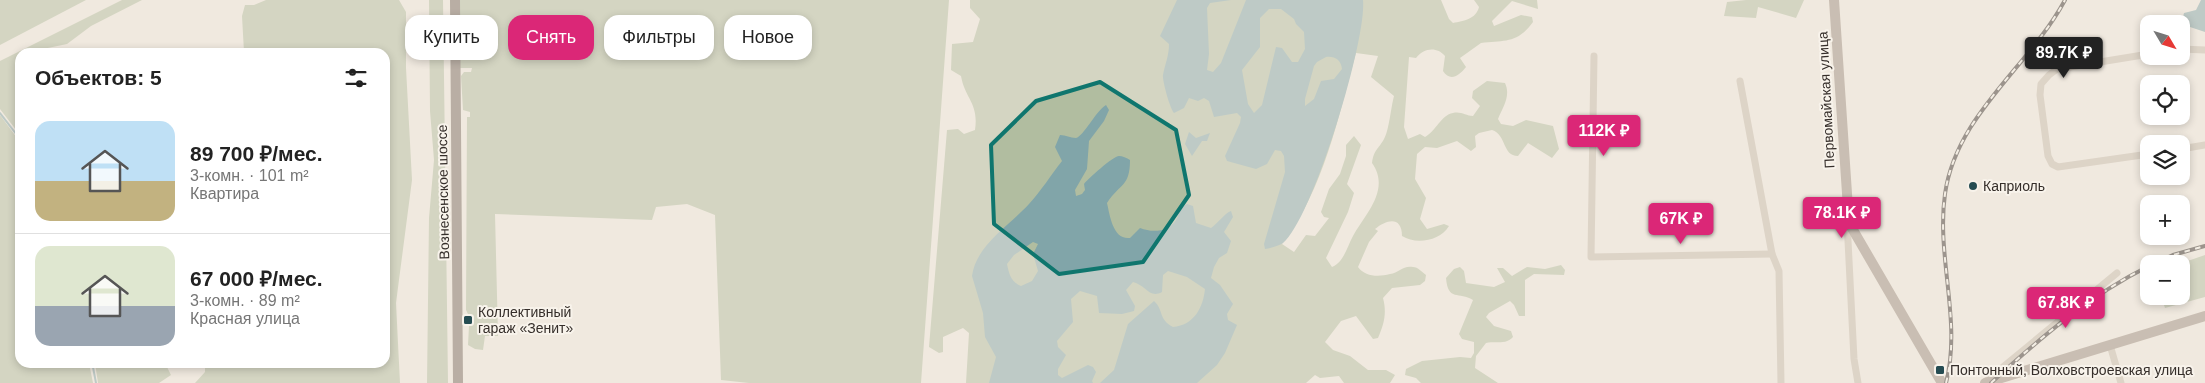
<!DOCTYPE html>
<html lang="ru">
<head>
<meta charset="utf-8">
<style>
	:root { --surface:#fff; --page:#f6f6f6; --text:#222; --muted:#767676; --line:#e0e0e0; --accent:#db2777 }
	body { margin:0; font-family:Helvetica,sans-serif; background:var(--page); color:var(--text); height:100vh; display:flex; flex-direction:column; font-size:19px; white-space:nowrap }
	* { box-sizing:border-box; margin:0 }
	p { font-size:16px; color:var(--muted) }
	.icon { flex:none; width:28px; height:28px; fill:none; stroke:currentColor; stroke-width:2; stroke-linecap:round; stroke-linejoin:round }
	.map { position:relative; flex:1; overflow:hidden }
	.panel { position:absolute; left:15px; top:48px; width:375px; height:320px; display:flex; flex-direction:column; background:var(--surface); border-radius:15px; box-shadow:0 2px 8px #0003 }
	.panel>* { flex:none }
	.guide { position:absolute; left:405px; top:15px; width:475px; height:45px; display:flex; gap:10px }
	.needle { width:32px; rotate:128deg }
	.controls { position:absolute; left:2140px; top:15px; display:grid; gap:10px }
	.controls a { display:grid; place-items:center; width:50px; height:50px; border-radius:10px; background:var(--surface); box-shadow:0 2px 8px #0003; font-size:25px }
	.price { position:absolute; translate:-50% -42px; padding:0 11px; border-radius:5px; background:var(--accent); color:#fff; font-size:16px; line-height:32px; filter:drop-shadow(0 1px 2px #0008) }
	.price::after { content:''; position:absolute; left:50%; top:30px; width:15px; height:11px; margin-left:-8px; background:inherit; clip-path:polygon(0 0,100% 0,50% 100%) }
	.price.on { background:#222; color:#fff }
	ul { padding:0; list-style:none }
	li { display:flex; align-items:center; gap:15px; height:125px; padding:0 20px }
	li+li { border-top:1px solid var(--line) }
	li span { display:grid; place-items:center; flex:none; width:140px; height:100px; border-radius:15px; color:#555 }
	li>.icon { margin-inline-start:auto }
	span .icon { width:60px; height:60px; fill:#fffc; stroke-width:1 }
	li b { font-size:21px }
	h2 { display:flex; justify-content:space-between; align-items:center; height:60px; padding:0 20px; font-size:21px }
	.chip { padding:0 18px; border-radius:15px; background:var(--surface); box-shadow:0 2px 8px #0003; font-size:18px; line-height:45px }
	.chip.on { background:var(--accent); color:#fff }
	.map>svg:first-child { display:block }
	.green { fill:#b1bda0; fill-rule:evenodd }
	.water { fill:#81a5a9; fill-rule:evenodd }
	.lines { fill:none; stroke-linecap:round; stroke-linejoin:round }
	.stream { stroke:#81a5a9; stroke-width:2 }
	.street { stroke:#c6baac; stroke-width:7 }
	.secondary { stroke:#9a8a7e; stroke-width:10 }
	.primary { stroke:#75675d; stroke-width:10 }
	.rail-casing { stroke:#352e2a; stroke-width:4 }
	.rail { stroke:#f8f3eb; stroke-width:2; stroke-dasharray:5.5; stroke-linecap:butt }
	.marked { fill:none; stroke:#0f766e; stroke-width:4; stroke-linejoin:round }
	.poi-dot { fill:#254c52; stroke:#f8f3eb; stroke-width:2 }
	.labels { text-anchor:middle; dominant-baseline:central; stroke-width:4; stroke-linejoin:round; paint-order:stroke }
	.street-label { font-size:14px; fill:#352e2a; stroke:#f8f3eb }
	.poi-label { font-size:14px; fill:#352e2a; stroke:#f8f3eb; text-anchor:start }
</style>
</head>
<body>
<div class="map">
<svg width="2205" height="383" viewBox="0 0 2205 383">
	<rect width="100%" height="100%" fill="#f0e9df"/>
	<g class="green">
		<polygon points="0,0 86,0 0,45"/>
		<polygon points="122,0 142,0 91,26 67,44 43,49 40,52 20,52 20,135 0,109 0,61"/>
		<polygon points="266,0 399,0 406,12 406,68 412,180 396,303 400,383 195,383 205,372 205,363 385,362 385,52 244,52 242,16 245,5 254,5"/>
		<polygon points="429,0 443,0 448,383 427,383 429,218 434,160 430,111"/>
		<polygon points="459,0 949,0 921,383 749,383 721,380 715,215 687,204 656,207 652,220 495,214 498,336 485,336 483,350 475,349 468,345 469,326 472,322 466,310 467,117 470,117 470,112 463,110 461,76 464,72 471,72 472,68 460,68"/>
		<path d="M970,0H1441L1449,19L1453,23C1464,21 1476,19 1479,7L1474,0H1537L1538,9L1512,1L1492,21L1494,26L1521,15L1532,17L1533,22C1517,44 1505,40 1481,43L1460,58L1466,67C1459,76 1450,82 1443,71L1445,56C1437,46 1423,48 1416,58L1409,57L1404,127L1408,139L1420,134L1425,137C1436,131 1441,115 1453,113C1461,111 1466,116 1473,116L1480,106L1472,98L1473,91L1487,81L1505,83C1511,96 1503,107 1498,119L1501,124L1513,126L1526,120L1553,126L1559,149L1552,158L1528,143L1518,156C1502,156 1507,135 1492,130L1479,133L1475,136L1476,147L1471,151L1457,141L1437,148L1425,147L1417,154L1415,179L1426,198L1420,219L1427,229L1444,224L1449,226C1440,241 1416,245 1402,236C1402,216 1387,219 1375,229L1378,231L1369,242L1358,267C1365,277 1379,277 1390,274C1399,273 1403,265 1413,267C1418,267 1422,272 1426,275L1425,281L1420,285L1392,288L1383,298C1387,313 1384,324 1378,338L1373,339L1356,316L1341,321L1325,342L1333,350L1350,356L1368,370H1386L1395,375L1390,383H1344L1339,376L1320,378L1315,375L1306,383H966L969,333L963,328L943,337V352L939,353L929,347L947,130L958,129L964,134L975,130C979,103 965,99 961,76L951,70L952,44L973,42L980,19L970,8ZM1356,53L1378,56L1371,77L1394,96C1391,107 1389,131 1384,139C1378,150 1374,149 1372,163C1391,190 1365,214 1353,236C1347,247 1344,262 1332,267L1326,258L1348,212L1354,193L1347,184L1361,145L1354,136L1346,145V156L1340,174L1329,189L1321,212L1324,217L1329,218L1315,236L1306,235L1294,252L1282,244C1324,189 1338,118 1356,53Z"/>
		<polygon points="1746,0 1804,0 1796,18 1758,7 1756,18 1724,16 1727,2"/>
		<polygon points="0,115 20,142 20,362 89,363 93,383 0,383"/>
		<polygon points="2205,255 2205,297 2165,308 2161,296 2181,296 2181,264 2179,264"/>
		<path d="M1561,265L1565,270L1564,275L1534,274L1525,280V316H1519L1514,305L1510,301L1489,313L1486,317L1494,326L1511,331L1513,337C1506,345 1496,341 1486,343L1476,356L1475,368L1498,383H1421L1416,378L1405,375L1406,369L1422,361L1460,357L1471,358L1474,353V342L1462,339L1459,334L1473,300C1459,291 1448,302 1446,278L1454,269L1460,267L1464,271L1466,283L1494,287L1505,282L1497,268H1503L1512,276L1527,267L1545,269Z"/>
		<polygon points="95,363 168,363 166,365 171,375 159,383 98,383"/>
	</g>
	<g class="water">
		<path d="M1177,0H1231L1210,3L1207,8L1209,54L1207,70L1213,72L1221,63L1246,0H1363C1367,39 1313,218 1283,243C1279,246 1270,248 1265,249L1264,244L1285,172L1284,156L1281,151L1275,150L1267,164L1256,169L1227,161L1225,156L1240,123L1241,117L1237,113L1214,117L1209,101L1204,98L1198,101L1189,98L1184,108L1174,113C1170,109 1162,80 1163,75C1165,64 1169,56 1169,44L1160,36ZM1269,9H1281L1294,19L1296,24L1304,32L1305,49L1298,62H1292L1282,48L1276,47L1262,105L1254,113L1248,104L1242,70L1260,47V18ZM1326,57C1335,56 1341,60 1342,69L1334,79L1321,81L1314,99L1305,106V99L1314,66L1317,62Z"/>
		<polygon points="2201,0 2205,0 2205,32 2181,24 2184,13 2196,10"/>
		<path d="M1106,105L1109,110L1104,121L1089,141L1087,169L1075,190L1076,196L1082,194L1085,190L1084,184C1088,179 1113,156 1119,156C1122,156 1127,158 1130,160C1130,187 1120,183 1107,203C1110,216 1113,240 1130,238L1140,228C1153,233 1168,232 1176,220C1180,213 1179,208 1187,204L1193,206L1196,223L1211,228C1218,223 1225,213 1231,211L1233,217L1224,232L1231,241L1227,253L1219,258L1214,267L1211,278L1220,285L1233,304L1227,314L1228,320L1237,325L1225,353L1217,365L1197,383H1100L1114,370L1128,324L1154,301C1164,310 1158,319 1173,327C1194,325 1203,308 1205,289L1187,277L1168,271L1163,275L1162,292C1149,299 1146,285 1133,282L1126,290L1135,306L1134,311L1122,314L1099,313L1097,296L1080,291L1071,299L1073,322L1057,341L1058,347L1066,355L1058,369V375L1062,378L1088,365L1093,367L1096,372L1092,381L1093,383H989L996,357L985,337L983,313L972,276C976,245 1010,225 1029,204C1041,191 1051,175 1062,161L1055,147L1060,135C1066,135 1070,138 1076,138C1084,136 1095,112 1106,105ZM1033,242L1038,244L1033,254L1038,271L1032,281L1021,286C1011,282 1009,274 1007,264L1014,255Z"/>
		<polygon points="1189,132 1196,138 1210,133 1207,141 1202,141 1192,156 1185,144"/>
	</g>
	<g class="lines">
		<g class="stream">
			<polyline points="0,113 20,139"/>
			<polyline points="92,362 96,383"/>
		</g>
		<g class="street">
			<polyline points="2181,49 2205,50"/>
			<polyline points="2149,54 2057,69 2049,75 2041,84 2040,95 2048,156 2052,164 2058,167 2149,154"/>
			<polyline points="1594,56 1591,257 1772,254"/>
			<polyline points="1740,81 1772,254 1779,271 1781,383"/>
			<polyline points="2181,149 2205,145"/>
			<polyline points="1847,221 1854,359 1858,383"/>
			<polyline points="2110,345 2121,383"/>
			<polyline points="1986,381 2117,273"/>
		</g>
		<g class="secondary">
			<polyline points="1834,0 1849,223 1942,383"/>
			<polyline points="1985,383 2205,316"/>
		</g>
		<polyline class="primary" points="455,0 458,383"/>
		<g class="rail-casing">
			<g id="rail">
				<polyline points="2154,264 2173,255 2205,246"/>
				<path d="M1946,383C1962,321 1936,257 1945,194C1956,115 2029,67 2065,0"/>
				<path d="M1991,383C2039,339 2090,295 2149,266"/>
			</g>
		</g>
		<use href="#rail" class="rail"/>
	</g>
	<path d="M0 0H2205V383H0ZM1100,82L1176,130L1189,195L1143,262L1059,274L994,224L991,145L1036,101Z" fill="#f0e9df" fill-opacity=".55" fill-rule="evenodd"/>
	<path class="marked" d="M1100,82L1176,130L1189,195L1143,262L1059,274L994,224L991,145L1036,101Z"/>
	<g class="poi-dot">
		<circle cx="1973" cy="186" r="5"/>
		<rect x="463" y="315" width="10" height="10" rx="2.5"/>
		<rect x="1935" y="365" width="10" height="10" rx="2.5"/>
	</g>
	<g class="labels">
		<g class="street-label">
			<text transform="translate(1826 100) rotate(-93)">Первомайская улица</text>
			<text transform="translate(443 192) rotate(-91)">Вознесенское шоссе</text>
		</g>
		<g class="poi-label">
			<text x="1983" y="186">Каприоль</text>
			<text x="478" y="312">Коллективный<tspan x="478" dy="16">гараж «Зенит»</tspan></text>
			<text x="1950" y="370">Понтонный, Волховстроевская улица</text>
		</g>
	</g>
</svg>
<div class="controls">
<a><svg class="needle" viewBox="-14 -14 28 28"><path d="M0-13l5 13h-10z" fill="#e53935"/><path d="M0 13l5-13h-10z" fill="#767676"/></svg></a>
<a><svg class="icon" aria-label="locate" viewBox="0 0 24 24"><circle cx="12" cy="12" r="6"/><path d="M12 2v4M12 18v4M2 12h4M18 12h4"/></svg></a>
<a><svg class="icon" aria-label="layers" viewBox="0 0 24 24"><path d="M12 4l9 5-9 5-9-5zM3 14l9 5 9-5"/></svg></a>
<a>+</a>
<a>−</a>
</div>
<b class="price on" style="left:2064px;top:79px">89.7K ₽</b>
<b class="price" style="left:1604px;top:157px">112K ₽</b>
<b class="price" style="left:1842px;top:239px">78.1K ₽</b>
<b class="price" style="left:1681px;top:245px">67K ₽</b>
<b class="price" style="left:2066px;top:329px">67.8K ₽</b>
<div class="guide">
<a class="chip">Купить</a>
<a class="chip on">Снять</a>
<a class="chip">Фильтры</a>
<a class="chip">Новое</a>
</div>
<section class="panel">
<h2>Объектов: 5<svg class="icon" aria-label="filters" viewBox="0 0 24 24"><path d="M4 7h16M4 17h16"/><circle cx="9" cy="7" r="2"/><circle cx="15" cy="17" r="2"/></svg></h2>
<ul>
<li><span style="background:linear-gradient(#bfe0f5 60%,#c2b280 0)"><svg class="icon" aria-label="home" viewBox="0 0 24 24"><path d="M3 11l9-7 9 7M6 9v11h12V9"/></svg></span><div><b>89 700 ₽/мес.</b><p>3-комн. · 101 m²</p><p>Квартира</p></div></li>
<li><span style="background:linear-gradient(#dfe7d0 60%,#9aa5b1 0)"><svg class="icon" aria-label="home" viewBox="0 0 24 24"><path d="M3 11l9-7 9 7M6 9v11h12V9"/></svg></span><div><b>67 000 ₽/мес.</b><p>3-комн. · 89 m²</p><p>Красная улица</p></div></li>
</ul>
</section>
</div>
</body>
</html>
